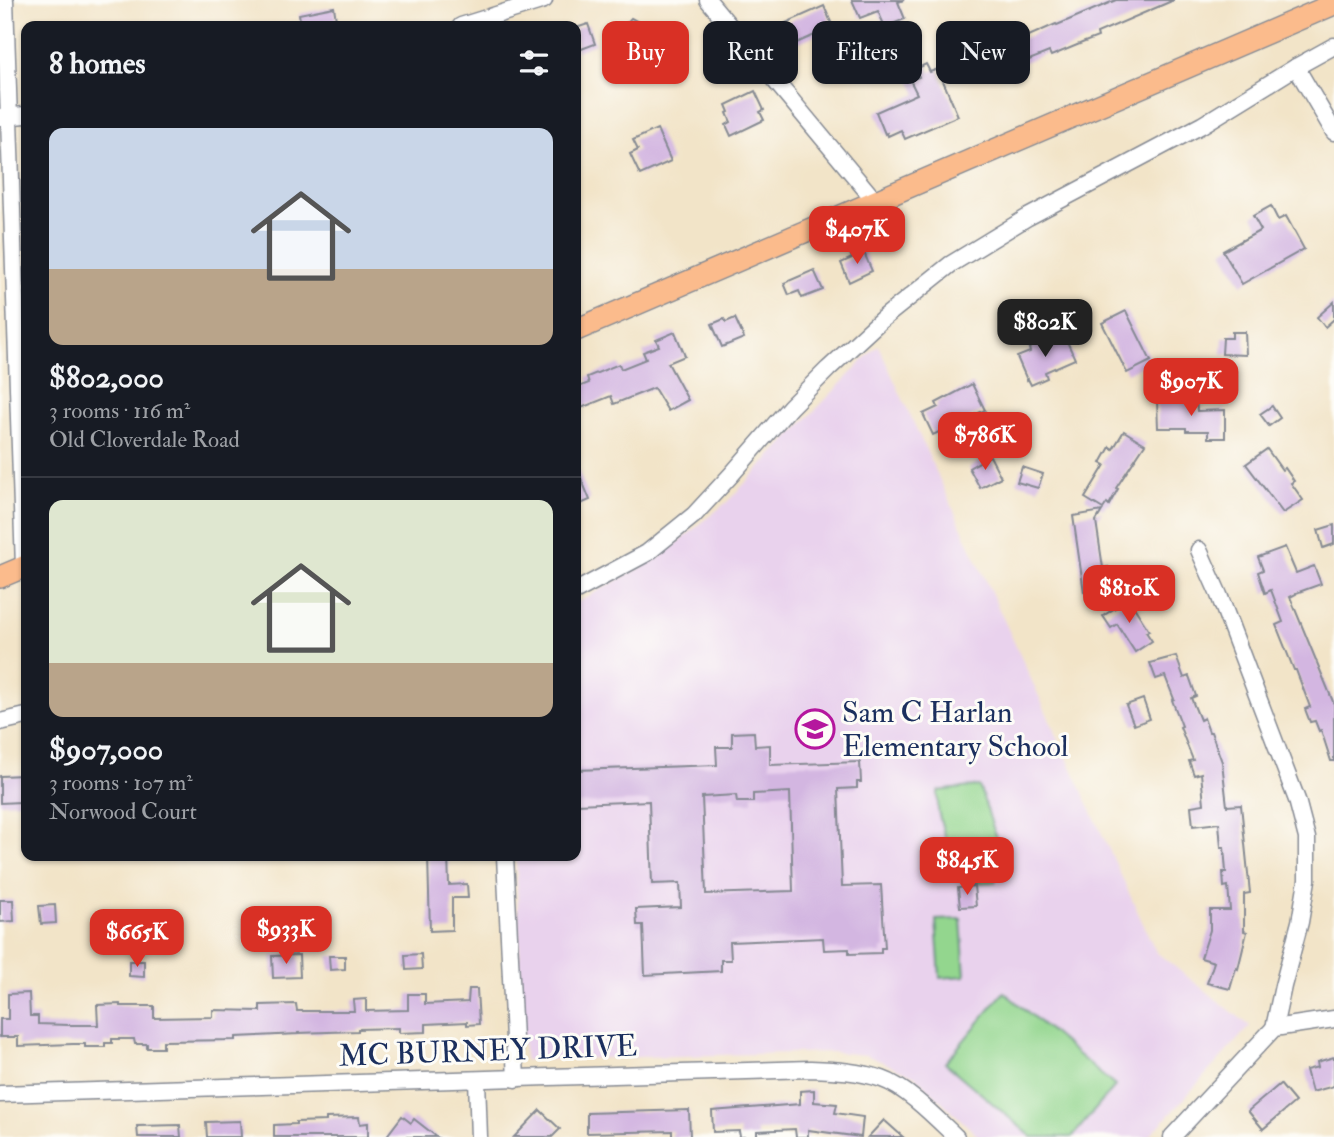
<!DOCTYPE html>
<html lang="en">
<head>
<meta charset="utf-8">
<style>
	:root { --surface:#171b24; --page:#20242c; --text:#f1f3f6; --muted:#9ea1a6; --line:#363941; --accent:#d93025 }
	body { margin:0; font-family:"IM FELL Double Pica",serif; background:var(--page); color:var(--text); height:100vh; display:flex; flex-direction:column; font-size:26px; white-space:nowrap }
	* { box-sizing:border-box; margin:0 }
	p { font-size:23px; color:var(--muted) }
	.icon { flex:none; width:38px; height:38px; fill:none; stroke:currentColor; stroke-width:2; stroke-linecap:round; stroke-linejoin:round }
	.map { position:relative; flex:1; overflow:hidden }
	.side { position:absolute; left:21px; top:21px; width:560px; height:840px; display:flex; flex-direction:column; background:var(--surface); border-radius:14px; box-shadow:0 2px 5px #0004 }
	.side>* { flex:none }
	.top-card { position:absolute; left:602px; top:21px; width:626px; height:63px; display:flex; gap:14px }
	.price { position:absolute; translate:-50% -60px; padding:0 16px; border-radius:14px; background:var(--accent); color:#fff; font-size:23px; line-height:46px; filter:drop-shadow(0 2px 4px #0008) }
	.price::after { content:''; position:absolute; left:50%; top:42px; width:21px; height:16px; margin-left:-10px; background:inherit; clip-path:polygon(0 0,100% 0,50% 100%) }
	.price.current { background:#222; color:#fff }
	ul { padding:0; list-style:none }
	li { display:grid; align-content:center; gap:14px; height:371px; padding:0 28px }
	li+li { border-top:2px solid var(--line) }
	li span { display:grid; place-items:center; height:217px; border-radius:14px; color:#555 }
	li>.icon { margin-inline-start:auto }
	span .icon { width:126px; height:126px; fill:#fffc; stroke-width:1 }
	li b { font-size:30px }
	h2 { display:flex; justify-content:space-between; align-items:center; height:84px; padding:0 28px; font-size:30px }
	.pill { padding:0 24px; border-radius:14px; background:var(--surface); box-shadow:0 2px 5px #0004; font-size:24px; line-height:63px }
	.pill.current { background:var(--accent); color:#fff }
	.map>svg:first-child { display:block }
	.built { fill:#e9d2ed }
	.green { fill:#93d68e; stroke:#578276; stroke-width:2 }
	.building { fill:#d3b6e1; fill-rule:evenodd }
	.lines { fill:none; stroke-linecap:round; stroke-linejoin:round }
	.minor-casing { stroke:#868a93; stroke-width:19 }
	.major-casing { stroke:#868a93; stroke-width:24 }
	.minor { stroke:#fff; stroke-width:16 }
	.major { stroke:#fbbb8c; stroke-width:21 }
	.labels { text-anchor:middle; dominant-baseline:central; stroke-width:6; stroke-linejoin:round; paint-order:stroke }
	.poi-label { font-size:30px; fill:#1b2f5e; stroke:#fdfcf7; text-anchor:start }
	.street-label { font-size:30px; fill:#1b2f5e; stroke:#fdfcf7 }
</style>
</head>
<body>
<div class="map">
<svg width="1334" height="1137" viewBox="0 0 1334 1137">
	<rect width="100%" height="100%" fill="#fdfcf7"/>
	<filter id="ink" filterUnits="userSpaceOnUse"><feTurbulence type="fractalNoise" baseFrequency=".0143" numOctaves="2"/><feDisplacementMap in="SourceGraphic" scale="14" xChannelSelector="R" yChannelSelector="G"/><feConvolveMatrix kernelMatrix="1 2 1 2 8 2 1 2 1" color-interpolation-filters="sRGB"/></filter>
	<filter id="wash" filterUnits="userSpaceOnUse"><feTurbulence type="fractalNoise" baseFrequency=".00686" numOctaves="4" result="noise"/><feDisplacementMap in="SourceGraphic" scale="28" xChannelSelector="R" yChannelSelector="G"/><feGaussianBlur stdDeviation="1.57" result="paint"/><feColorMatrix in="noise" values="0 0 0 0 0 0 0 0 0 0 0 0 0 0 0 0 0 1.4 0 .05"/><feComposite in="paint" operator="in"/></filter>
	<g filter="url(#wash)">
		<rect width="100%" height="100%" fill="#f2e4c8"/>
		<polygon class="built" points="878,345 1156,952 1250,1026 1149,1137 979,1137 915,1076 866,1055 833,1052 525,1060 523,1040 516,856 576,856 576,603 660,557 727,502"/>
		<g class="green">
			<polygon points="979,786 1002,854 995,882 976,883 953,868 938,811 938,791"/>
			<polygon points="961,919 965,976 940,978 936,920"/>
			<polygon points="1004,992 1115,1086 1072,1137 1032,1137 945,1063"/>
		</g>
		<g id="blocks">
			<g class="building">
				<polygon points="852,0 904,0 898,2 905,19 885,27 878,11 860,18"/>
				<polygon points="1116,0 1174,0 1097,33 1098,37 1082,43 1051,56 1049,52 1017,65 1008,45 1056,24 1057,25"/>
				<polygon points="824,6 833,27 790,46 781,25"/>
				<polygon points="334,7 337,26 301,26 299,14"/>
				<polygon points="631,18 644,25 649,37 668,57 656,68 639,49 629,49 621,43 619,36 620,30"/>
				<polygon points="588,24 595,44 576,51 576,28"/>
				<polygon points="926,64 930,72 938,69 958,116 905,139 901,130 888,136 887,133 885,134 876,112 917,94 910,80 919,77 916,69"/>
				<polygon points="755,91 764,110 760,112 764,120 731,136 726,125 731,122 727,113 729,112 726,105"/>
				<polygon points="657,129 671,161 640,175 630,154 638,150 633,140"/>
				<polygon points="1271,206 1278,220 1286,216 1304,249 1242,284 1223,251 1261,230 1253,216"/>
				<polygon points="862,248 872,271 849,282 841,263 852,258 850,253"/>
				<polygon points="814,270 823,290 802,298 799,291 789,295 784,283"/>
				<polygon points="1334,302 1334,319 1325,327 1317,317"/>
				<polygon points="1126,311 1151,361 1127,373 1102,323"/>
				<polygon points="735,318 744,338 722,347 712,324 724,319 726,322"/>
				<polygon points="675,332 685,356 668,363 688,400 668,411 654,388 614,404 611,396 576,410 576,388 589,383 587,377 619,364 621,369 646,359 643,352 659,346 656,340"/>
				<polygon points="1232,332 1245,332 1246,355 1222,354 1223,338 1232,338"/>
				<polygon points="1065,337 1075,359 1045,372 1047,378 1031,385 1028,379 1027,380 1017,357 1030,352 1029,348 1050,339 1051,343"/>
				<polygon points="972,384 985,410 970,417 973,423 958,430 955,424 933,435 923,414 938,407 936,403"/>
				<polygon points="1196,399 1197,411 1225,410 1225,438 1208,438 1208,431 1186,431 1186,428 1158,428 1157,400"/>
				<polygon points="1272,406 1280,418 1269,426 1260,414"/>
				<polygon points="1124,431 1145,444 1116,488 1118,489 1109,505 1107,503 1103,509 1085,498 1105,465 1101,463 1110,447 1113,449"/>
				<polygon points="1267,449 1282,470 1285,468 1294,481 1291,483 1303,500 1283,513 1246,464"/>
				<polygon points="990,456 1001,477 980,488 969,468"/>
				<polygon points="576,466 590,500 576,506"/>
				<polygon points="1022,467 1043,474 1038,488 1017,482"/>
				<polygon points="1102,511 1096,521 1103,568 1108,567 1112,588 1084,592 1073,516"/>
				<polygon points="1334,525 1334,544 1323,548 1318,530"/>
				<polygon points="1285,547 1296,573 1314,566 1321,584 1296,593 1296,594 1290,597 1334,704 1334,761 1331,761 1321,730 1319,731 1315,721 1310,722 1305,709 1310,707 1296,670 1294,670 1276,625 1283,622 1271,590 1265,593 1258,572 1263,570 1258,557"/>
				<polygon points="1129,599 1149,631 1146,632 1152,641 1135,652 1117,624 1111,628 1103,616"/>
				<polygon points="1176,656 1184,678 1189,676 1196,696 1191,698 1200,720 1204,718 1209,732 1211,732 1222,762 1227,806 1241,805 1250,893 1244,894 1244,931 1247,932 1238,969 1236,968 1230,989 1207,983 1214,962 1201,958 1210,930 1210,910 1230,910 1228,886 1224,887 1223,872 1226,872 1224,847 1221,847 1219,823 1193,826 1191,806 1204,804 1201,773 1194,775 1189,761 1193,760 1180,727 1182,726 1172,700 1174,699 1165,676 1156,679 1150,663"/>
				<polygon points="1143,699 1150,719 1134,725 1126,705"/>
				<path d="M754,732L755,746L770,745V765L860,762L861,782H857V788L838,789L842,886L881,885L885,948H881V953L849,954V949L824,950L823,938L730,942L731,960H721V971L645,975L643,925H637L636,909L681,907L680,883L652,884L649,801L576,804V770L717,765L716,747H732V733ZM790,792L793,891L706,894L702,797L736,795L737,802H753V794Z"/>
				<polygon points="24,775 26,796 21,802 0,803 0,776"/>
				<polygon points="428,856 448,856 449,885 467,884 468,898 452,898 452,930 430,931"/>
				<polygon points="974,886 976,906 960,907 958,888"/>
				<polygon points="0,900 13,900 14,921 0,922"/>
				<polygon points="55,905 56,923 41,924 39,906"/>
				<polygon points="421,954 422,969 406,970 405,955"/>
				<polygon points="299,955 300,977 273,978 272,956"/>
				<polygon points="329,956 345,956 345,969 330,970"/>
				<polygon points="129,961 144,961 144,977 129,976"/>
				<polygon points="469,989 477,989 479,1024 467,1025 467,1022 426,1024 426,1032 399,1033 399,1028 358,1029 358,1031 298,1033 298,1034 236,1037 236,1040 163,1041 163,1048 147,1048 147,1044 135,1044 134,1039 112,1039 112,1043 105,1043 105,1047 85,1047 85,1044 73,1044 18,1046 18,1037 0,1037 0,1019 8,1019 8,994 29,993 30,1016 38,1016 38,1024 69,1025 98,1025 97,1005 120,1004 120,1006 154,1006 154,1018 213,1017 213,1010 260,1011 260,1005 296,1004 297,1011 354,1011 353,1000 366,999 366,1011 408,1010 408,994 425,994 425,1004 468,1002"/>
				<polygon points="1334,1057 1334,1086 1312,1092 1306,1070 1318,1067 1317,1062"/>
				<polygon points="1280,1084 1295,1102 1263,1129 1248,1111"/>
				<polygon points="814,1090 814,1102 837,1104 835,1113 863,1117 861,1137 808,1130 808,1137 796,1137 795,1129 757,1131 757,1137 740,1137 739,1131 713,1132 712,1111 800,1104 800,1091"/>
				<polygon points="540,1110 560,1129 552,1137 514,1137"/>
				<polygon points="689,1110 690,1137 672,1137 672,1131 587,1133 587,1113"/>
				<polygon points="402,1116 411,1123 414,1119 437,1137 386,1137"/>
				<polygon points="359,1117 360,1124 368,1123 368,1137 274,1137 274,1125 296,1124 296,1122 326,1121 326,1118"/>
				<polygon points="884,1120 903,1137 868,1137"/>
				<polygon points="240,1121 241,1137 207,1137 206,1122"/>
				<polygon points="180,1125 181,1137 138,1137 137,1126"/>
			</g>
		</g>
	</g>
	<g filter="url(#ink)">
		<use href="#blocks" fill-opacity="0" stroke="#868a93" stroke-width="2"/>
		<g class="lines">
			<g class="minor-casing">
				<g id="minor">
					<polyline points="5,0 24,567"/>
					<polyline points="708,0 876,202"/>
					<polyline points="461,26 544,0"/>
					<polyline points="1296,67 1334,132"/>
					<polyline points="0,117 26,115"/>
					<polyline points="1199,550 1219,595 1297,800 1307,838 1307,880 1300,922 1283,986 1274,1028"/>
					<polyline points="576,591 647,553 694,515 731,475 790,407 828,369 881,320 951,264 1028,217 1202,125 1296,67 1334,46"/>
					<polyline points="0,722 26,716"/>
					<polyline points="505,856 516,1079"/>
					<polyline points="477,1080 479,1137"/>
					<path d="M0,1094L810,1069C834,1070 859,1071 882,1079C906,1087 937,1119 956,1137"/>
					<polyline points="1172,1137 1274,1028 1334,1019"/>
				</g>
			</g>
			<g class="major-casing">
				<g id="major">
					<polyline points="576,330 1334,4"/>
					<polyline points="0,577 26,566"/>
				</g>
			</g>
			<use href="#minor" class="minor"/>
			<use href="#major" class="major"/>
		</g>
	</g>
	<defs>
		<g id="school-ring" transform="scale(2.0125)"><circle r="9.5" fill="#fdfcf7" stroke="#b5179e" stroke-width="1.5"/><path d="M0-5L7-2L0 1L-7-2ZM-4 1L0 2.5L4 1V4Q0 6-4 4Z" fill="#b5179e"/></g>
	</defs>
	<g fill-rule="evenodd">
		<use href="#school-ring" x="815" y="729"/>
	</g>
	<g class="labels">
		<g class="poi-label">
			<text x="842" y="712">Sam C Harlan<tspan x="842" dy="34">Elementary School</tspan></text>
		</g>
		<g class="street-label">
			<text transform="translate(488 1051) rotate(-2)">MC BURNEY DRIVE</text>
		</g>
	</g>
</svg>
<b class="price" style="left:857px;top:266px">$407K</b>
<b class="price current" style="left:1045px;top:359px">$802K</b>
<b class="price" style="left:1191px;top:418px">$907K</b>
<b class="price" style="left:985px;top:472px">$786K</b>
<b class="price" style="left:1129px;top:625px">$810K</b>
<b class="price" style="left:967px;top:897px">$845K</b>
<b class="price" style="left:286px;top:966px">$933K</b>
<b class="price" style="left:137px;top:969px">$665K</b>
<div class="top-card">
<a class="pill current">Buy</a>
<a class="pill">Rent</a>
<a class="pill">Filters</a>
<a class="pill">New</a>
</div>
<section class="side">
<h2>8 homes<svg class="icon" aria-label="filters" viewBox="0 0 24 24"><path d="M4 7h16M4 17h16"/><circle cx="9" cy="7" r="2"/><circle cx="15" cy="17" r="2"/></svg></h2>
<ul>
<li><span style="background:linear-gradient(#c9d6e8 65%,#b9a48a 0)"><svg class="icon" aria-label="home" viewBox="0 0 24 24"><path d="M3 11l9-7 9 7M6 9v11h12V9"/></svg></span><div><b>$802,000</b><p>3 rooms · 116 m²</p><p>Old Cloverdale Road</p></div></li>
<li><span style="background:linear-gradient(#dfe7d0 75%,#b9a48a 0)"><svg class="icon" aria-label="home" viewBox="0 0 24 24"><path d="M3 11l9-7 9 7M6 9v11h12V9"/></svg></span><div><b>$907,000</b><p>3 rooms · 107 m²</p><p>Norwood Court</p></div></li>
</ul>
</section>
</div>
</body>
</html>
